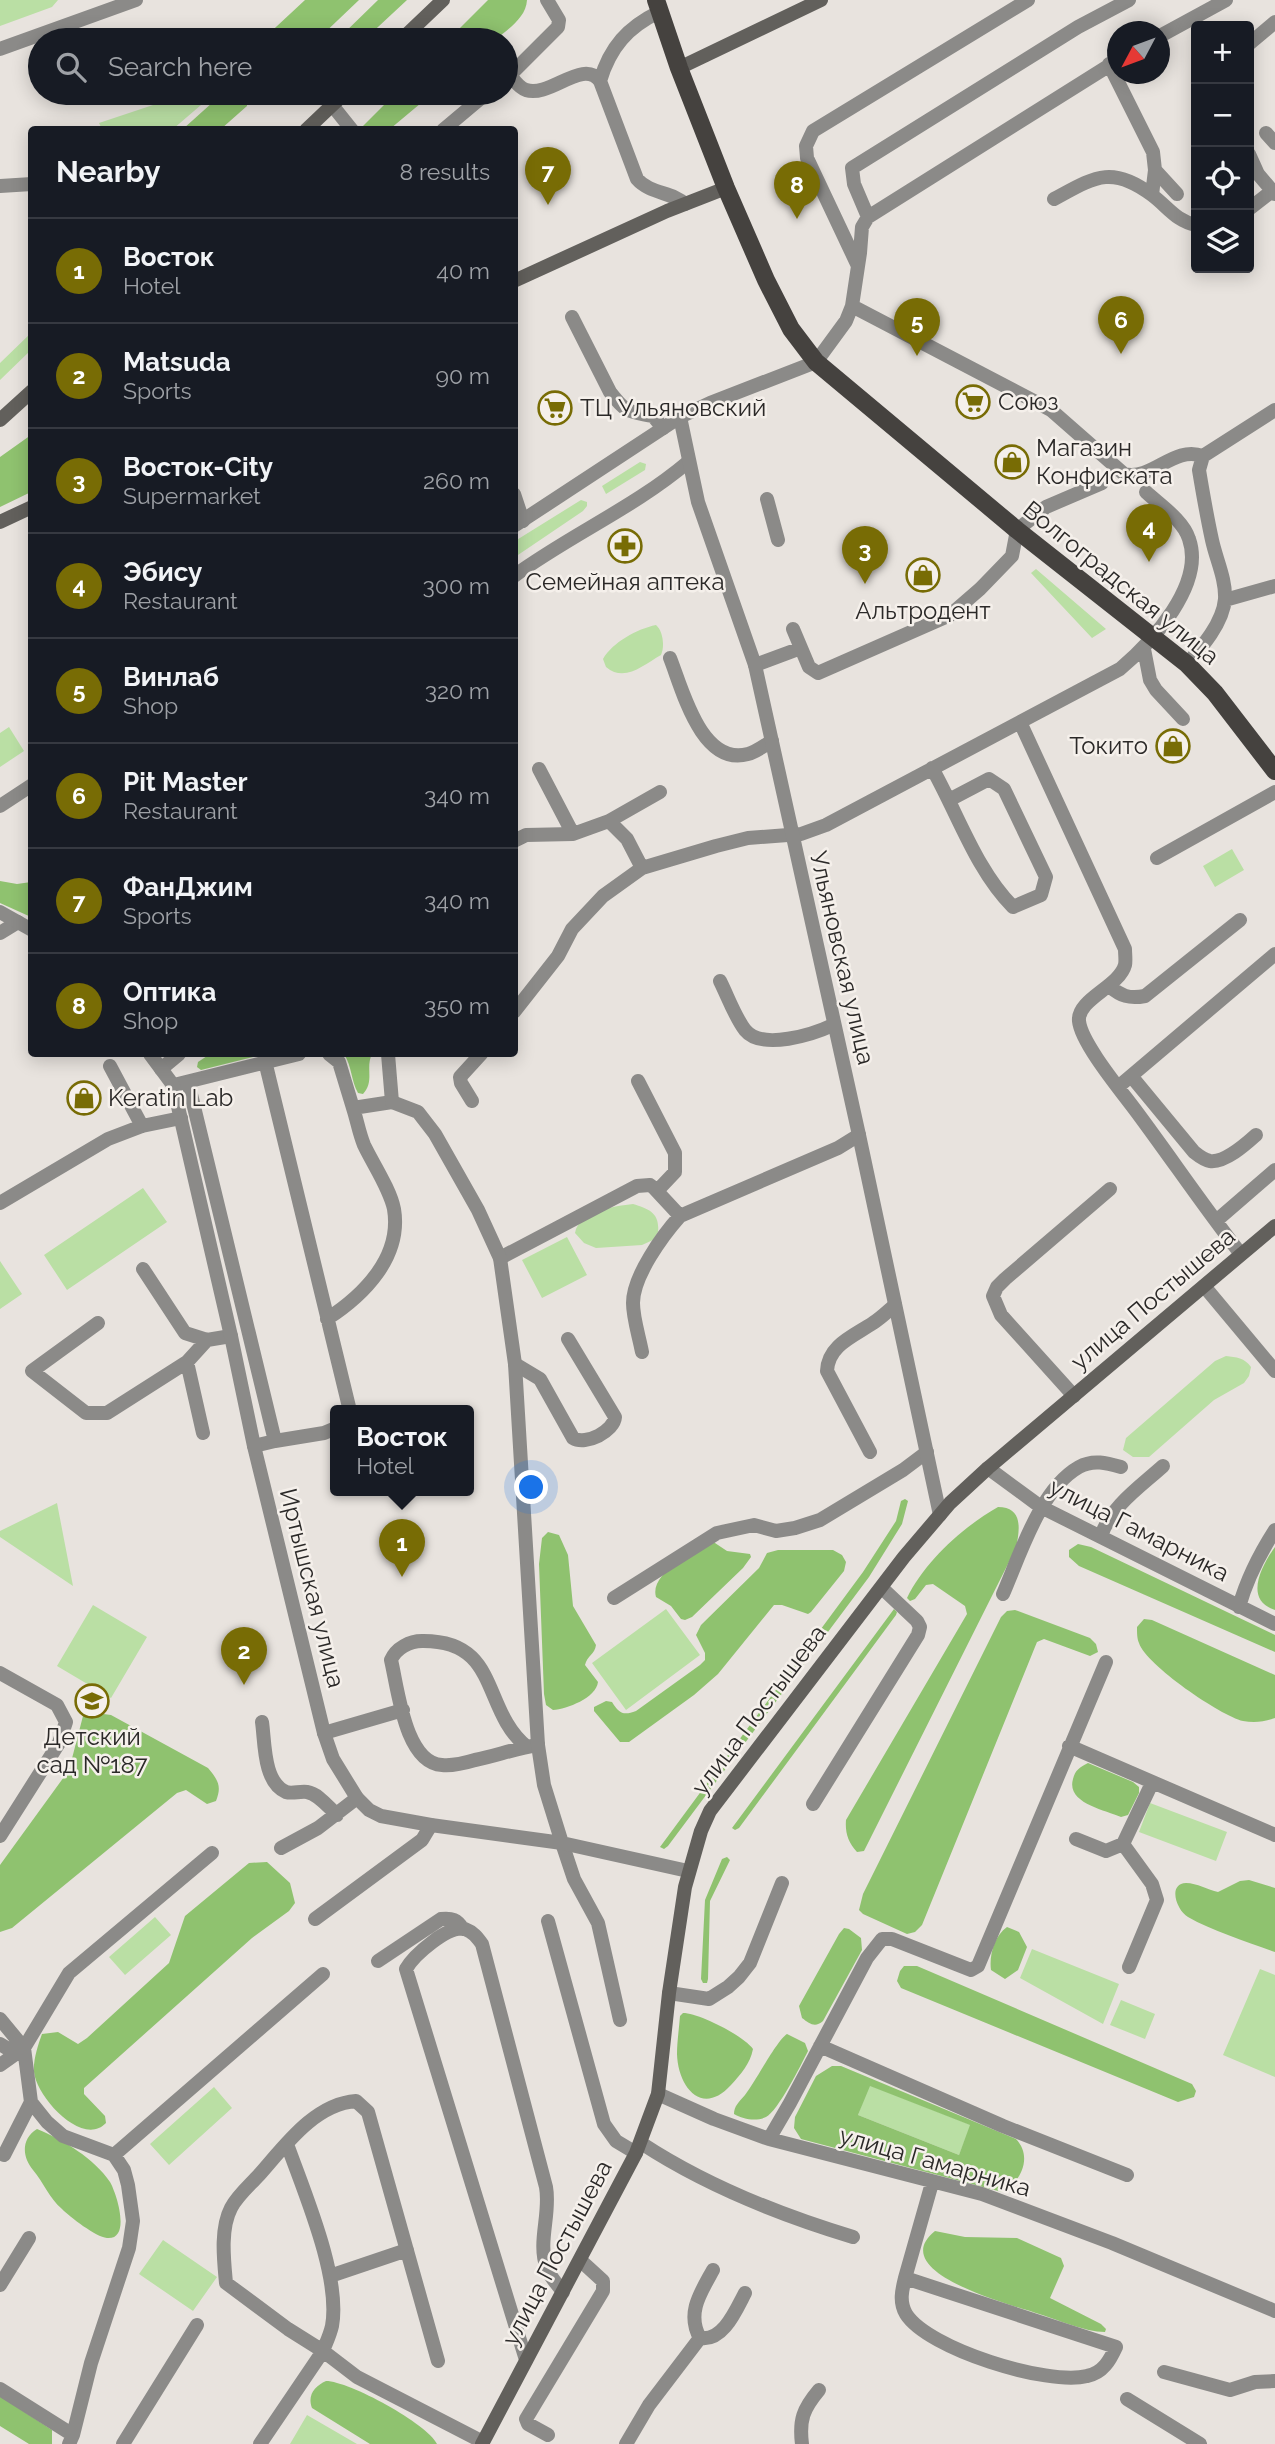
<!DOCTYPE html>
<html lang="en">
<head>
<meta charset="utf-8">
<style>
	body { margin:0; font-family:Raleway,sans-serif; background:#20242c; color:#f1f3f6 }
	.controls { position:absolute; right:21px; top:21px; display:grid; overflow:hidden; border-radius:7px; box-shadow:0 4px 18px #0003 }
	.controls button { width:63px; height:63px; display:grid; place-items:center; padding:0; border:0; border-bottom:2px solid #363941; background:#171b24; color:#f1f3f6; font:35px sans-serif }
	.compass { position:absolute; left:1107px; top:21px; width:63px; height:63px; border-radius:50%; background:#171b24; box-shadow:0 4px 18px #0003; rotate:229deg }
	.you { position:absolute; left:532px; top:1488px; width:24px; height:24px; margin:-18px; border:5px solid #fff; border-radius:50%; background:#1a73e8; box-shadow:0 0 0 10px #1a73e833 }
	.badge { display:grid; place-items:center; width:46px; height:46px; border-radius:50%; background:#786c05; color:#fff; font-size:23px; font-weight:700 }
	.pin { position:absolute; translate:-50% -58px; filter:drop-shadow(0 2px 4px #0008) }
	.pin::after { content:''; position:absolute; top:37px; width:24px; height:21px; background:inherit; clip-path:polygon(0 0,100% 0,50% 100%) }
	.popup { position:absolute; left:330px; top:1405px; width:144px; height:91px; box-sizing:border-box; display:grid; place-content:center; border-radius:7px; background:#171b24; filter:drop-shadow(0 2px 5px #0005); font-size:23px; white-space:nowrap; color:#9ea1a6 }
	.popup b { font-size:26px; color:#f1f3f6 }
	.popup::after { content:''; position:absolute; left:50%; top:100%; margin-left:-14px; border:14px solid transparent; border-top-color:#171b24 }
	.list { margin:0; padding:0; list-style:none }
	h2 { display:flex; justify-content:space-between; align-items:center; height:91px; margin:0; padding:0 28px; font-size:30px }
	h2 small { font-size:23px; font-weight:400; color:#9ea1a6 }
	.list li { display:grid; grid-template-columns:46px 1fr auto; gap:21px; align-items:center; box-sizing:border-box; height:105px; padding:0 28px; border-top:2px solid #363941 }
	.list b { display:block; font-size:26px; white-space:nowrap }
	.list p { margin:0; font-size:23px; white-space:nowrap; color:#9ea1a6 }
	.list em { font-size:23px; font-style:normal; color:#9ea1a6 }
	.icon { flex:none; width:38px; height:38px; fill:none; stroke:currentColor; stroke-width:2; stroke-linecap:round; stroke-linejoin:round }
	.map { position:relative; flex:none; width:1275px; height:2444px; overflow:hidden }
	.search { position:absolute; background:#171b24; box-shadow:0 4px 18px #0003; left:28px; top:28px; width:490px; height:77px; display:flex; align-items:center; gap:18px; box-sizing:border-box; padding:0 24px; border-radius:38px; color:#9ea1a6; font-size:26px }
	.panel { position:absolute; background:#171b24; box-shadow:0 4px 18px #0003; left:28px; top:126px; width:490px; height:931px; border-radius:7px }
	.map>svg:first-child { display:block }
	.green { fill:#badfa4 }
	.forest { fill:#8fc26f; fill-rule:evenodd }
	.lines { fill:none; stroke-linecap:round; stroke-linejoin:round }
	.lane { stroke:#8b8a88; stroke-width:14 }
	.street { stroke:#8b8a88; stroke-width:14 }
	.secondary { stroke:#62605c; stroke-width:14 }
	.primary { stroke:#45423f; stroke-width:18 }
	.labels { text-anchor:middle; stroke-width:5; stroke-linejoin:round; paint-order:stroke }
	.poi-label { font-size:24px; fill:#2b2928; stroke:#f5f0eb; text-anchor:start }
	.street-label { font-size:24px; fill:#2b2928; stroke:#f5f0eb }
</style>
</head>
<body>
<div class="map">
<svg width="1275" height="2444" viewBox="0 0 1275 2444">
	<rect width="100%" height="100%" fill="#e8e3de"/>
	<path class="green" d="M0 0H58L52 7 0 26Z
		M189 93H215L173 129H102L99 123Z
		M31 333V350L0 380V363Z
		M640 462 646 464 645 470 606 494 602 486Z
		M581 500 587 502V506L583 511 515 557V541Z
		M1036 569 1106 629 1092 638 1031 573Z
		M656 625C663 631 665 646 661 655 643 665 625 683 606 667L603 659C613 642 637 629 656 625Z
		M9 727 24 751 0 767V733Z
		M1232 849 1244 870 1215 887 1203 866Z
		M143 1188 167 1222 67 1290 44 1255Z
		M633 1204C649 1209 660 1213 658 1232L653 1240 642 1245 596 1248 584 1243 575 1233C579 1211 615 1206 633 1204Z
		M567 1237 587 1275 542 1298 522 1260Z
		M0 1261 22 1294 0 1309Z
		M1226 1356C1236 1357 1245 1358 1251 1367L1249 1376 1244 1383 1214 1400 1149 1457H1133L1123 1450 1126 1438 1215 1361Z
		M57 1503 73 1586 0 1537V1531Z
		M93 1605 147 1637 111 1698 57 1666Z
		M666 1609 700 1655 626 1710 592 1663Z
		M1150 1803 1227 1832 1216 1861 1139 1832Z
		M155 1917 171 1935 125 1975 109 1957Z
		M1032 1949 1119 1984 1103 2024 1020 1978Z
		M1260 1969 1275 1975V2077L1223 2055Z
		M1121 2000 1155 2014 1145 2039 1110 2025Z
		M869 2085 971 2125 959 2155 858 2115Z
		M214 2087 232 2108 169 2165 150 2144Z
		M163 2240 217 2277 193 2311 139 2274Z
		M307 2415 357 2444H290Z"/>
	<path class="forest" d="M305 0H359L317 40H262Z
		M378 0H407L364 40H337Z
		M488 0H527C526 18 508 29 495 40H448Z
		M223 93H238L247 102V106L221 129H183Z
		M396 93H433L390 129H362V127Z
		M31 435V492L0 507V457Z
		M0 881 17 884 31 882V917L0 903Z
		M210 1054H265L201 1070 197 1067 198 1062Z
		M344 1054H372C365 1068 375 1081 363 1094L358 1093C351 1081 352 1066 344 1054Z
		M905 1499 908 1501 902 1524 869 1577 668 1846 664 1849 660 1847 863 1572 896 1521 901 1501Z
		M998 1507C1023 1507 1020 1529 1016 1548L864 1851 857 1852C848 1842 845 1833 846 1820L967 1614 965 1606 933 1584 926 1585 915 1599 910 1601 907 1598C925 1561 963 1527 998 1507Z
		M548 1532 559 1535 568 1555 573 1606 596 1645C595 1654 587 1656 585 1665L598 1682C596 1698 567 1709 553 1710L546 1705 544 1694 539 1564 542 1538Z
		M712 1541 727 1551 750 1554 751 1557 743 1568 692 1617 685 1620 681 1619 671 1606 656 1597C649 1573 695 1552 712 1541Z
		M1078 1544 1091 1547 1275 1635V1652L1079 1566 1069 1557V1550Z
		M1275 1547V1610C1243 1600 1262 1565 1275 1547Z
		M778 1550H833L842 1555 846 1562 844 1571 811 1612 808 1614 782 1605H774L718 1674 694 1695 629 1742H620L594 1711V1707L606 1701 612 1702C619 1713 623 1716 636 1711L700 1665 705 1660V1653L696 1635 701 1625 759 1568 767 1553Z
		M894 1609 897 1612 896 1615 739 1828 735 1830 732 1828Z
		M1015 1610 1090 1638 1096 1644 1098 1652 1090 1656 1044 1639 1037 1642 922 1925 915 1932 907 1934 863 1914 859 1910 863 1894 1001 1617 1007 1611Z
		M1144 1619 1152 1620 1275 1675V1718C1264 1722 1254 1723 1243 1721 1221 1716 1146 1665 1139 1643 1137 1639 1137 1632 1137 1627Z
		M96 1713 111 1715 208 1768C218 1780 222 1786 216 1801L207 1804 186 1790 177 1793 12 1928 0 1932V1865L69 1770 83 1716Z
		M1088 1763 1133 1782 1139 1787V1793L1128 1815 1121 1817C1104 1810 1066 1803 1073 1779 1075 1770 1080 1767 1088 1763Z
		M727 1857 730 1860 710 1901 708 1979 707 1983H703L701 1979 705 1900 722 1859Z
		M267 1862 290 1883 295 1903 289 1911 252 1938 84 2088V2094L105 2116 106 2123C82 2148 36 2096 34 2072 33 2060 38 2045 42 2034L58 2032 78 2044 87 2038 169 1963 185 1916 249 1863Z
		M1249 1880 1275 1888V1952C1248 1942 1212 1931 1188 1917 1177 1911 1167 1884 1186 1883 1197 1883 1208 1890 1218 1892L1240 1881Z
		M1007 1927 1019 1932 1027 1947 1018 1970 1005 1979 991 1970C989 1956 994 1936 1007 1927Z
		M844 1928 849 1929 861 1938 862 1950 823 2021C815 2028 810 2024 802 2018L799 2006 839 1934Z
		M904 1966H917L1192 2084 1196 2091 1194 2097 1178 2102 901 1988 897 1981 900 1971Z
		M683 2013C699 2013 744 2036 753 2049 750 2064 741 2074 731 2085 702 2117 678 2087 677 2054 677 2042 679 2029 680 2016Z
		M787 2034 805 2043 808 2051C801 2065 778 2111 766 2117 756 2122 743 2119 734 2114 734 2106 739 2102 745 2095 756 2081 777 2040 787 2034Z
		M832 2066H841L1016 2139C1033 2157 1021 2182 1002 2192L801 2139 794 2128 795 2117 816 2076ZM870 2086 970 2125 959 2155 858 2115Z
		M37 2129C62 2139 95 2159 110 2182 116 2192 132 2240 107 2238 96 2237 70 2217 62 2209 49 2198 44 2183 33 2170 22 2157 21 2139 37 2129Z
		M935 2231 965 2237 1017 2238 1061 2258 1064 2266 1050 2298 1101 2324 1106 2329 1105 2332C1085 2332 1056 2319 1036 2313 1012 2305 884 2272 935 2231Z
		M326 2381C349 2381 428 2424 437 2444H370L312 2408C307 2395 315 2386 326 2381Z
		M0 2396 52 2430V2444H29L0 2426Z"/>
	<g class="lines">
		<path class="lane" d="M1160 36 1226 0
			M1249 44 1275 22
			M0 49 136 0
			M1109 64 1153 152 1155 170 1152 195
			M510 75 558 27 559 20 547 0
			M506 78 510 75C514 80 519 88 526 90 550 98 583 58 600 81L637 179C650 194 673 192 685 204
			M600 81C610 47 628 27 659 12
			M332 105 352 130
			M443 130 487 93
			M1266 133 1275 143
			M1249 154 1258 174 1275 194
			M1155 170 1177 194
			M0 186 32 184
			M1054 199C1093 178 1111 164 1152 195 1168 207 1176 221 1196 225
			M1249 209 1272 191
			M868 217 854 184 852 168 1078 27 1129 0
			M858 266 807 158 806 146 813 131 1028 0
			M852 306 1051 410 1124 474C1153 481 1173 445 1203 456
			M572 317 610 392C627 414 628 411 653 416L663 428
			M816 362 846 321 852 306 860 253 862 227 868 217 1118 60
			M514 494 523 521
			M767 499 778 540
			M514 576C570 535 635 507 688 462
			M1225 600 1275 586
			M801 648 809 667 818 673 950 615 980 589 1012 556 1017 530 1046 507 1102 483
			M1144 649 1150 680 1156 690 1183 719
			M670 658C682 688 701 767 748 754 756 752 765 745 772 741
			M1187 664C1202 647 1223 623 1225 599 1226 579 1216 559 1212 540 1207 517 1203 494 1199 470L1203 456 1275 410
			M755 665 801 648 793 629
			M1020 722 1125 949C1125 954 1126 961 1125 965 1119 987 1077 999 1079 1021 1081 1043 1122 1092 1136 1111 1171 1158 1204 1207 1240 1253
			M932 768C958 814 976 870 1013 907L1041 895 1046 877 1004 789 989 779 949 800
			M539 769 573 834
			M0 806 32 785
			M609 821 660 792
			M514 841 526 835 573 834 609 821 627 839 642 868
			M1157 858 1275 792
			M0 933 18 922
			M720 981C728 997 735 1017 745 1030 762 1051 814 1034 833 1025
			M1109 986C1121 996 1129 999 1145 996L1240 920
			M514 1012 558 956 572 929 603 896 642 868 716 846 748 838 801 834 826 825 1120 669C1152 642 1205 585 1189 539 1183 520 1160 505 1146 492
			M329 1054 339 1062 353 1108 392 1102 388 1054
			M265 1061 350 1411
			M110 1066 142 1126
			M161 1069 179 1054
			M1132 1077 1194 1152C1199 1156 1204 1160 1210 1161 1225 1163 1246 1144 1256 1135
			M638 1081 675 1153V1172L657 1191
			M188 1082 275 1441 254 1446
			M178 1084 299 1054
			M1118 1087 1275 954
			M472 1101 461 1083 460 1077 481 1054
			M0 1203 108 1139 142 1126 181 1118
			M1216 1221 1275 1170
			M500 1258 637 1186 650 1185 654 1188 680 1216 838 1148 859 1135
			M143 1269 185 1333 207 1340 231 1336
			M1204 1286 1275 1371
			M327 1319C364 1295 402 1257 394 1209 390 1189 373 1164 364 1145 359 1133 357 1120 353 1108
			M98 1323 32 1371 86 1413H107L187 1362 207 1340
			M642 1352C639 1336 633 1318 633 1303 633 1276 663 1235 680 1216
			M187 1362 203 1433
			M515 1364 540 1379 573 1438C586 1446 614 1431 615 1417L568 1339
			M1074 1396 1001 1315 993 1296 997 1287 1005 1279 1110 1189
			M275 1441 324 1433 336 1428
			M870 1452 827 1371C828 1345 854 1336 873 1323 881 1318 888 1311 895 1305
			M988 1468 1041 1507 1275 1624
			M1101 1536C1111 1506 1141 1486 1163 1466
			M1003 1594C1020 1555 1040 1489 1079 1467 1093 1459 1107 1463 1121 1467
			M614 1598 717 1533 754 1525 776 1531 795 1528 820 1520 903 1470 927 1452
			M1239 1607C1247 1578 1259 1555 1275 1530
			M0 1673 57 1705 66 1722 59 1743 0 1836
			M262 1722C265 1742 263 1782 286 1792 292 1794 300 1791 307 1792 319 1794 328 1807 337 1815
			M324 1733 403 1710
			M1069 1746 1275 1835
			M527 1747C481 1710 501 1640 422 1641 410 1641 396 1648 391 1660 398 1689 405 1763 442 1765 452 1766 465 1763 475 1760 496 1756 516 1748 538 1745
			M813 1804 918 1635 920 1627 917 1621 882 1588
			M1076 1839 1106 1851 1123 1844 1152 1783
			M562 1843 574 1879 598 1923 620 2020
			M1123 1844 1152 1884 1157 1900 1129 1967
			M281 1848 318 1828 357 1798
			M315 1919 422 1840 431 1825
			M548 1921 604 2124 616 2141 636 2153
			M378 1961 441 1919C452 1918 457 1919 463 1929
			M669 1993 709 1999 728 1987 739 1977 750 1963 782 1883
			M0 2019 24 2048 31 2102 47 2122 63 2136 114 2155 124 2170 128 2185 133 2221 129 2248 91 2363 73 2435 69 2444
			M0 2044 15 2053
			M820 2046 1003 2126 1127 2175
			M0 2065 24 2048 69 1973 212 1853
			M658 2094 714 2119 769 2139 982 2194 1112 2243 1275 2311
			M769 2139 790 2103 867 1958 882 1939H892L971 1970 978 1966 1106 1662
			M641 2143C705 2185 780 2215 853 2237
			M287 2144C304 2192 341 2277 332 2326 330 2335 326 2343 323 2351L288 2329 226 2283C224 2261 220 2229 231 2208 237 2196 250 2185 259 2175 284 2147 314 2104 356 2101L368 2112 438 2361
			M4 2155 31 2102
			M114 2155 323 1974
			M713 2270C701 2292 686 2313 700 2338 723 2342 736 2310 745 2293
			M330 2276 407 2250
			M905 2278 1116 2347C1110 2360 1103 2373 1087 2376 1048 2386 928 2349 906 2314 899 2302 902 2290 905 2278L932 2183
			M0 2285 29 2238
			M526 2360 406 1969C414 1955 448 1925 465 1929 473 1932 477 1937 482 1944L546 2187C551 2214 537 2242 547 2269 550 2277 558 2285 563 2292
			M1164 2372 1230 2390 1255 2382 1275 2381
			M0 2389 73 2435
			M1127 2399 1200 2444
			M548 2435 528 2424 526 2419 603 2291V2281L580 2260
			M123 2444 197 2325
			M260 2444 323 2351 357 2377 483 2442
			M626 2444 649 2405 700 2338
			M802 2444C799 2420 803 2409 819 2390"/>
		<path class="street" d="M680 417 698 502 755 665 859 1135 940 1515
			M514 526 680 417 710 403 816 362
			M0 912 32 930
			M150 1054 173 1085 231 1336 254 1446 324 1733 333 1759 357 1798 369 1810 381 1816 431 1825 562 1843 688 1871
			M392 1102 418 1112 435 1134 478 1210 500 1258 515 1364 538 1745 544 1785 562 1843"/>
		<path class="secondary" d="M401 40 443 0
			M679 68 821 0
			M306 130 345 93
			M514 281 667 211 726 188
			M0 420 32 391
			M0 522 32 507
			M482 2444 636 2153 658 2094 669 1993 685 1887 701 1831 710 1811 904 1557 950 1503 988 1468 1275 1226"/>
		<path class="primary" d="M656 0 679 68 726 188 766 280 791 329 816 362 1017 530 1187 664 1215 693 1275 771"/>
	</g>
	<defs>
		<symbol id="supermarket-ring" viewBox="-11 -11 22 22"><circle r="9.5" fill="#f5f0eb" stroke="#786c05" stroke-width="1.5"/><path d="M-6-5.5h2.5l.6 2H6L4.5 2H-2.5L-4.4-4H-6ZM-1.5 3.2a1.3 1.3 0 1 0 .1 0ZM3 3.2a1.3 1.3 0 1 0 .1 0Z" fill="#786c05"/></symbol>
		<symbol id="shop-ring" viewBox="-11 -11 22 22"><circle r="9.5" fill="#f5f0eb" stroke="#786c05" stroke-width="1.5"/><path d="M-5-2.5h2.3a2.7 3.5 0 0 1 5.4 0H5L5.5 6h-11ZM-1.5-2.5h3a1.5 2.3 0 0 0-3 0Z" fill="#786c05"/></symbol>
		<symbol id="pharmacy-ring" viewBox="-11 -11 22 22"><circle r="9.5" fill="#f5f0eb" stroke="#786c05" stroke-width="1.5"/><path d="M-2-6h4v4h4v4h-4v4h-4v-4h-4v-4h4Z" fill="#786c05"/></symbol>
		<symbol id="school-ring" viewBox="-11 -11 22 22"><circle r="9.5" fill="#f5f0eb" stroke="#786c05" stroke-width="1.5"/><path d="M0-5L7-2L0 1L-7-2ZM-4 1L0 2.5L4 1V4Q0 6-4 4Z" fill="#786c05"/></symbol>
	</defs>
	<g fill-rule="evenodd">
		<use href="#supermarket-ring" x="954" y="383" width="38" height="38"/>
		<use href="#supermarket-ring" x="536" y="389" width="38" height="38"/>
		<use href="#shop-ring" x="993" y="443" width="38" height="38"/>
		<use href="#pharmacy-ring" x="606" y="527" width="38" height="38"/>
		<use href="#shop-ring" x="904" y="556" width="38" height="38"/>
		<use href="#shop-ring" x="1154" y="727" width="38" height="38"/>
		<use href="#shop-ring" x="65" y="1079" width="38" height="38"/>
		<use href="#school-ring" x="73" y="1682" width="38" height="38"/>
	</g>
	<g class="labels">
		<g class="poi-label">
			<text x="998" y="410">Союз</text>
			<text x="580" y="416">ТЦ Ульяновский</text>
			<text x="1036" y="456">Магазин<tspan x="1036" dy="28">Конфиската</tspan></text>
			<text x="625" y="590" text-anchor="middle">Семейная аптека</text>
			<text x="923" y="619" text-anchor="middle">Альтродент</text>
			<text x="1148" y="754" text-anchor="end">Токито</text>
			<text x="108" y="1106">Keratin Lab</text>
			<text x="92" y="1745" text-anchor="middle">Детский<tspan x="92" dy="28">сад №187</tspan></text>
		</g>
		<g class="street-label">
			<text transform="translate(1121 583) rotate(39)" y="8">Волгоградская улица</text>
			<text transform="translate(842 958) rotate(77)" y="8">Ульяновская улица</text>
			<text transform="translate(1153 1299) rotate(-40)" y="8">улица Постышева</text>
			<text transform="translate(1139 1530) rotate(27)" y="8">улица Гамарника</text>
			<text transform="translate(312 1588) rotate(76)" y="8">Иртышская улица</text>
			<text transform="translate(759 1710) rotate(-53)" y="8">улица Постышева</text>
			<text transform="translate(935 2162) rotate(16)" y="8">улица Гамарника</text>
			<text transform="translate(557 2253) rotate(-62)" y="8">улица Постышева</text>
		</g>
	</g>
</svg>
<div class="controls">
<button>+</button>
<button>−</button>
<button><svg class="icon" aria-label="locate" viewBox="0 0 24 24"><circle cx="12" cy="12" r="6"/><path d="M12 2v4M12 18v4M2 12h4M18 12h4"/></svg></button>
<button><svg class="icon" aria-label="layers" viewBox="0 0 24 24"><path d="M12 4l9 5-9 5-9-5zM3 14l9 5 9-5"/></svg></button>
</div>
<svg class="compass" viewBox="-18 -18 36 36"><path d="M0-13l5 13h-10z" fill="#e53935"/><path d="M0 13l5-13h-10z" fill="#9ea1a6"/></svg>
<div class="you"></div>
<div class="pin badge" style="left:402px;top:1577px">1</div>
<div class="popup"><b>Восток</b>Hotel</div>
<div class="pin badge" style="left:244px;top:1685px">2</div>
<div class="pin badge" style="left:865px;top:584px">3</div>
<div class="pin badge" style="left:1149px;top:562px">4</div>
<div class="pin badge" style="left:917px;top:356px">5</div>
<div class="pin badge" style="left:1121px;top:354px">6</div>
<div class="pin badge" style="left:548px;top:205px">7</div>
<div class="pin badge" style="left:797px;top:219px">8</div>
<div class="search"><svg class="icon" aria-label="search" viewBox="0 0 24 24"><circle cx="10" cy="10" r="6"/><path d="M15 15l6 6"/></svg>Search here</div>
<section class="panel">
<h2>Nearby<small>8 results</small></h2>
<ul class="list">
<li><span class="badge">1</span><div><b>Восток</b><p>Hotel</p></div><em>40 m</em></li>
<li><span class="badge">2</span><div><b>Matsuda</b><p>Sports</p></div><em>90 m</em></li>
<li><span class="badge">3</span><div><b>Восток-City</b><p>Supermarket</p></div><em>260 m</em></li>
<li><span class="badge">4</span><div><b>Эбису</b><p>Restaurant</p></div><em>300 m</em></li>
<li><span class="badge">5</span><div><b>Винлаб</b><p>Shop</p></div><em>320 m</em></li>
<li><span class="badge">6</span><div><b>Pit Master</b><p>Restaurant</p></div><em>340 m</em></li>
<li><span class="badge">7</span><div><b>ФанДжим</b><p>Sports</p></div><em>340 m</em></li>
<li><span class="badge">8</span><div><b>Оптика</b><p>Shop</p></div><em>350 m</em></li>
</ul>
</section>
</div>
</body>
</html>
